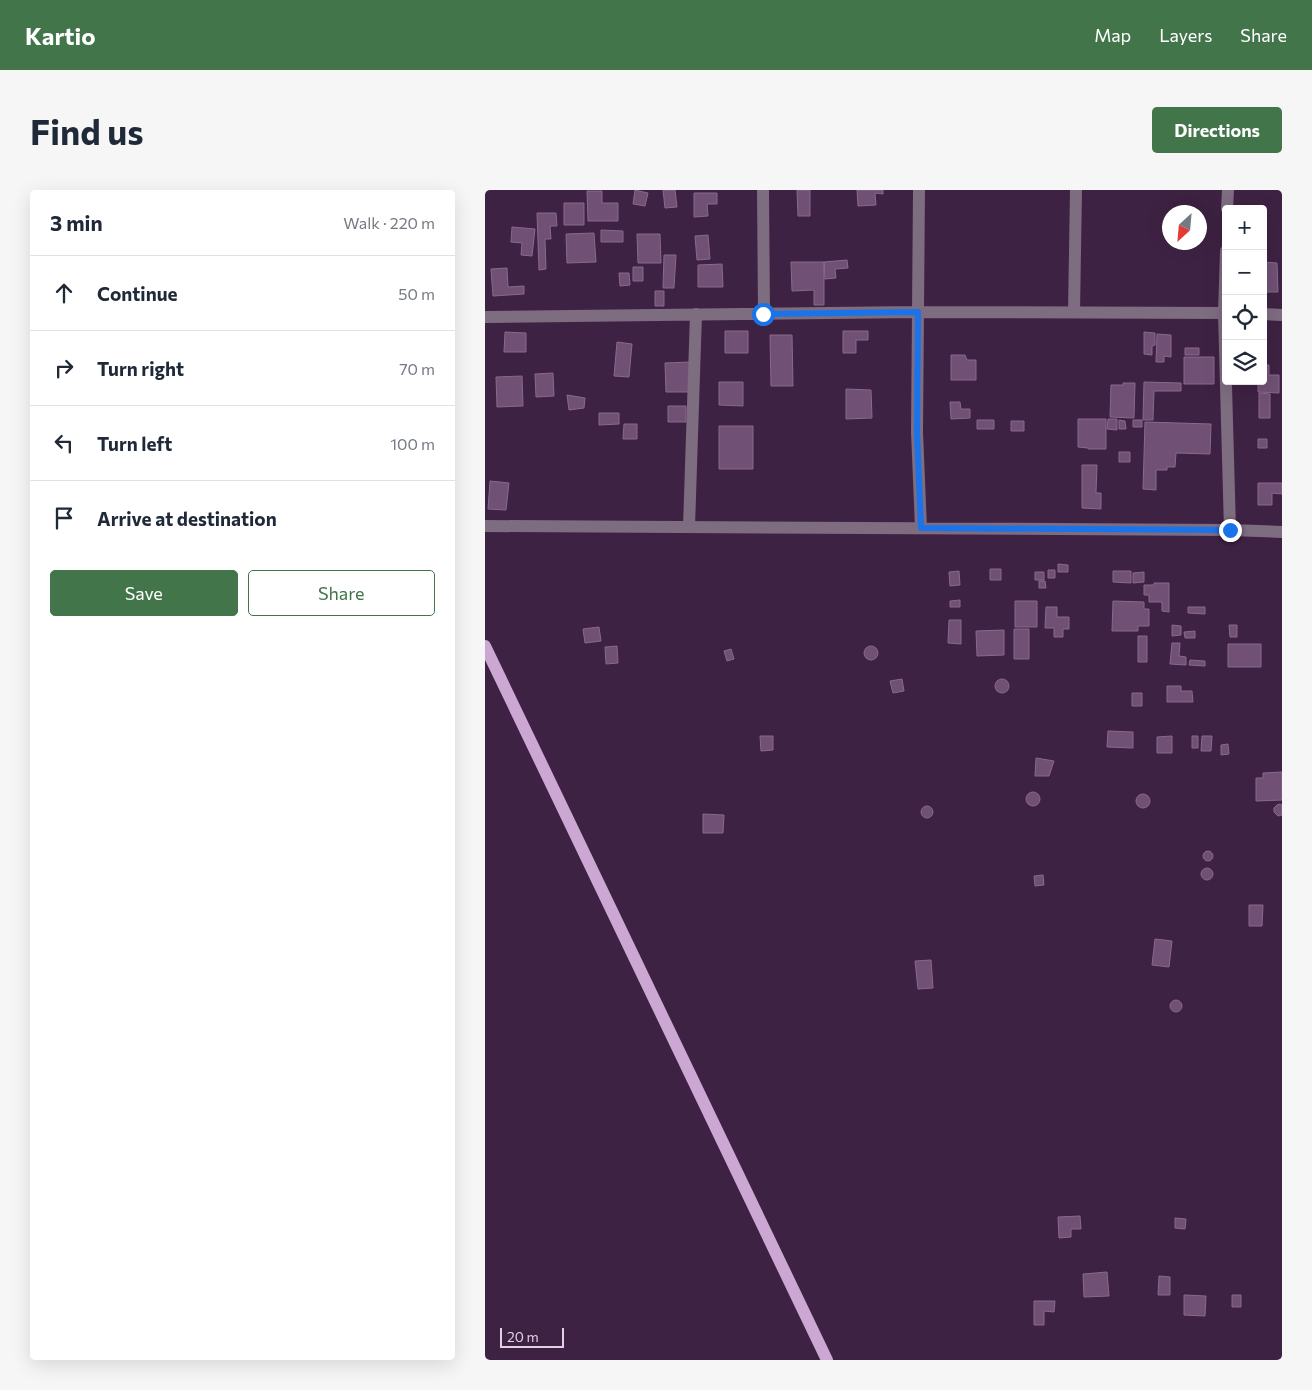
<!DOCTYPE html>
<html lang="en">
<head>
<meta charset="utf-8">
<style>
	body { margin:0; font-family:Commissioner,sans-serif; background:#f6f6f7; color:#1f2937 }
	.controls { position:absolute; right:15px; top:15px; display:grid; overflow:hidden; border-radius:5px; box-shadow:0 5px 20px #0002 }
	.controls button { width:45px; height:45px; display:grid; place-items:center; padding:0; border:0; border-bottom:1px solid #e0e1e3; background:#fff; color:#1f2937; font:25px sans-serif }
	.compass { position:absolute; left:677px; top:15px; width:45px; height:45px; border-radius:50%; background:#fff; box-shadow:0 5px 20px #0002; rotate:206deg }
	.scale { position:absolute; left:15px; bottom:12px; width:64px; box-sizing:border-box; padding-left:5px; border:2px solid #e2d0e4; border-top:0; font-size:14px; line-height:18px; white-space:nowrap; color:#e2d0e4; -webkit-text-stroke:4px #3e2243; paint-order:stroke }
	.stop { position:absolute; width:15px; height:15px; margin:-11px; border:4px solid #1a73e8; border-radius:50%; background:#fff }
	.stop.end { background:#1a73e8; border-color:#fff; box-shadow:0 1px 5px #0008 }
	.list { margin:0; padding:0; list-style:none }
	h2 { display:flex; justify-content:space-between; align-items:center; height:65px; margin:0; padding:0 20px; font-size:21px }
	h2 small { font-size:16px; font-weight:400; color:#747a83 }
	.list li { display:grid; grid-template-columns:32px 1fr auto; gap:15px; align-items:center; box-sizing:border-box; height:75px; padding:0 20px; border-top:1px solid #e0e1e3 }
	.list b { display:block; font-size:19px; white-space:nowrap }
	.list em { font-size:16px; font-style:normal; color:#747a83 }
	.actions { display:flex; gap:10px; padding:15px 20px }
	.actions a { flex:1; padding:11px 0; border:1px solid #42754a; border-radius:5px; text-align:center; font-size:18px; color:#42754a }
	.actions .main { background:#42754a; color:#fff }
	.icon { flex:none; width:28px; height:28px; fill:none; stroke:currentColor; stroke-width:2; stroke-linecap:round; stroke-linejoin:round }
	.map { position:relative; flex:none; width:797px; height:1170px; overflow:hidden; border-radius:5px }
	header { display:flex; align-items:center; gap:30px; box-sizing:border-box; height:70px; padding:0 25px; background:#42754a; color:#fff }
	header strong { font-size:24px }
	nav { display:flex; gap:28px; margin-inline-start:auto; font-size:18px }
	.intro { display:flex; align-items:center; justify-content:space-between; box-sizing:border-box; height:120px; padding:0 30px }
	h1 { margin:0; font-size:35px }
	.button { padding:12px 22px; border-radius:5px; background:#42754a; color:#fff; font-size:18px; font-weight:700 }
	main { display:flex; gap:30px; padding:0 30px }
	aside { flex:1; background:#fff; border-radius:5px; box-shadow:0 5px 20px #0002 }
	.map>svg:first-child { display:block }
	.building { fill:#705175; stroke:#89698e }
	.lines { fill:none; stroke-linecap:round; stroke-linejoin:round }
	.minor { stroke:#7e6c81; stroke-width:12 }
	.major { stroke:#cda7d4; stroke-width:12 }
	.route { stroke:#1a73e8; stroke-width:6 }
</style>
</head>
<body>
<header>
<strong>Kartio</strong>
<nav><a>Map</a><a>Layers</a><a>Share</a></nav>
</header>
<div class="intro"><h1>Find us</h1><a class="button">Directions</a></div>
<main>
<aside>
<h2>3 min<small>Walk · 220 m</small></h2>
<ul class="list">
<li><svg class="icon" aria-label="ahead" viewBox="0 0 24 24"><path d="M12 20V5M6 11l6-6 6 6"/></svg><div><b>Continue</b></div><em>50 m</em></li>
<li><svg class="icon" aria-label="right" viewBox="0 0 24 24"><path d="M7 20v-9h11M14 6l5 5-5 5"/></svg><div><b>Turn right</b></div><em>70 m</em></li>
<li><svg class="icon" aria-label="left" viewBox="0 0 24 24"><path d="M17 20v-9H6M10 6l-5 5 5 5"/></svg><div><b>Turn left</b></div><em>100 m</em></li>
<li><svg class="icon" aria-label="arrive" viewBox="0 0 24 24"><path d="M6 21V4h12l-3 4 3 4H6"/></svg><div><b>Arrive at destination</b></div></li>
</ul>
<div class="actions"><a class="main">Save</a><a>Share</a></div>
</aside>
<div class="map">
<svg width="797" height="1170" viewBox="0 0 797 1170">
	<rect width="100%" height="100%" fill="#3e2243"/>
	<path class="building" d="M150 0 163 3 160 16 148 14Z
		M178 0H190L192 17 180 18Z
		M312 0H325V26H313Z
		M372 0H398V4L390 3 391 15 373 16Z
		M102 1H117V13H133V31H103Z
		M209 3H232V14H222L223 26 209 27Z
		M79 13H99V35H79Z
		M52 23H71L72 36H65L66 49H60L61 79 54 80Z
		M27 37 50 39 47 66 36 65 37 53 26 52Z
		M116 40 138 41V52H116Z
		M109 43 111 72 82 73 81 44Z
		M152 44H175L176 73H153Z
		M223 45 225 69 212 70 210 46Z
		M179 65H191L189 98H178Z
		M362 70 363 78 350 79 351 88 340 89 339 72Z
		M306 72H339V115H329V100L307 101Z
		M778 72 792 73 793 102H778Z
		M237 74 238 97H213V75Z
		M148 77H158V91H148Z
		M22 78 23 97 39 96V104L8 106 6 79Z
		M134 83H144L145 95 135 96Z
		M170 101H179V116H170Z
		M240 141H263V163H240Z
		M358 141H383V150H371V163H358Z
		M20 142 41 143V162H19Z
		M659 142 670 143V155L667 156V165L659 164Z
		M672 144 686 145V167L679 166V172H671Z
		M285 145H307L308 196H286Z
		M132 152 147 154 144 187 129 186Z
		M700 158H714V165H700Z
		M466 165H480L482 170H491V190H466Z
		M699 167H729V194H699Z
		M205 172 206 202H181L180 173Z
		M778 175H784V185H794V203L773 202V191H778Z
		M68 183 69 206 51 207 50 184Z
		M37 186 38 216 12 217 11 187Z
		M234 192H258V216L234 215Z
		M659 192 696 193V201H669L668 230H658Z
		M638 193H650L649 228 625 227 626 195H638Z
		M361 199 386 200 387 228 361 229Z
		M774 203 785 204V228H774Z
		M82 205 100 208 99 218 84 220Z
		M465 212H475L476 219H485V228L466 229Z
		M183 216H201V232H183Z
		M114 223H134V234L114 235Z
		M593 229H621V259H603V258L593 257Z
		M623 229H632V240L622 239Z
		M492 230H509V239H492Z
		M634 230 640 231 641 239H634Z
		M648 230H657V237H648Z
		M526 231H539V241H526Z
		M660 232 726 234 725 264 691 263 690 277H682V280H671V300L658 299Z
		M139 234H152V249H138Z
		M234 236H268V279H234Z
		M773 249H782V258H773Z
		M634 262H645V272H634Z
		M597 275H612L611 303H616V319L597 318Z
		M5 291 24 293 21 320 3 319Z
		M773 293H797V304L787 303V315H773Z
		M573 374 583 375V382H573Z
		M505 379H516V390H505Z
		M563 380H570V388H563Z
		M474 381 475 395 465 396 464 382Z
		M628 381H646V393L628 392Z
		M550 382H559V390H550Z
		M659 382V392L648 393V383Z
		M554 391H560L561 398H554Z
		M669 393H684V422L677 421V412H664V405H659V395H669Z
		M475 410V417H465V411Z
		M530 411H552V437H530Z
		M628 411 659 412V419H664V436H653V441H627Z
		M561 417H572V427H584V439H578V447H569V438H560Z
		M703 417H720V424L703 423Z
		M464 430H476V454L463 453Z
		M687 435 696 436V445L687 446Z
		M744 435H752V447H745Z
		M114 437 116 451 100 453 98 439Z
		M529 439H544V469H529Z
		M519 440V465L492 466 491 441Z
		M710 441V448H700L699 442Z
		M653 446H662V472H653Z
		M687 453H695L694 466 701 467V475L685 474Z
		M743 454H776V477H743Z
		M132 456 133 473 121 474 120 457Z
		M379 463a7 7 0 1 1 14 0a7 7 0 1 1-14 0Z
		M246 459 249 469 242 471 239 461Z
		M705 470 720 471V476L704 475Z
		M510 496a7 7 0 1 1 14 0a7 7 0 1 1-14 0Z
		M417 489 419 501 408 503 405 491Z
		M682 496H696V501H707L708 512H682Z
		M647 503H657V516H647Z
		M623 541 648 542V558L622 557Z
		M275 546H288V560L276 561Z
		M687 546V563H672V547Z
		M707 546H713V558H707Z
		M717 546H727L726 561H716Z
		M743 554 744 564 736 565V555Z
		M551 568 569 571 564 586H550Z
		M797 582V610L771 611V588H778V583Z
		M541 609a7 7 0 1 1 14 0a7 7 0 1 1-14 0Z
		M651 611a7 7 0 1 1 14 0a7 7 0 1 1-14 0Z
		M795 614 797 615V625L793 626 789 622V618L792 615Z
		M436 622a6 6 0 1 1 12 0a6 6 0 1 1-12 0Z
		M218 624 239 625 238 643H218Z
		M718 666a5 5 0 1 1 10 0a5 5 0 1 1-10 0Z
		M716 684a6 6 0 1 1 12 0a6 6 0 1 1-12 0Z
		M558 685 559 695 550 696 549 686Z
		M764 715H778L777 736H764Z
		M670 749 687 751 684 777 667 775Z
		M446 770 448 798 433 799 430 771Z
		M685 816a6 6 0 1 1 12 0a6 6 0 1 1-12 0Z
		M595 1026 596 1039H586V1047L574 1048 573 1027Z
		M690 1028 701 1029 700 1039 690 1038Z
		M622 1082 624 1106 599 1107 598 1084Z
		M674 1086 685 1087V1105H673Z
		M699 1105 721 1106 720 1126 699 1125Z
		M747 1105H756V1117H747Z
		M549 1111H570L569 1122 559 1121V1135H549Z"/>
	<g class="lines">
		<path class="minor" d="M278 0 279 124
			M434 0 432 242 436 338
			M742 19 743 0
			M741 61 739 123 745 340
			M589 122 591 0
			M778 124 797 125
			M0 127 433 122 741 123
			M0 336 745 340 797 342
			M204 337 211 124"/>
		<path class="major" d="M0 456 342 1170"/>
	</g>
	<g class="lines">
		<path class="route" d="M278 124 433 122 432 242 436 338 745 340"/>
	</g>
</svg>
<div class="controls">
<button>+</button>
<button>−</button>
<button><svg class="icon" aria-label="locate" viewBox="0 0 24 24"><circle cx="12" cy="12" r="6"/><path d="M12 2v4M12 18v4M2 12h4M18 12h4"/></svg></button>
<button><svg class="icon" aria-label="layers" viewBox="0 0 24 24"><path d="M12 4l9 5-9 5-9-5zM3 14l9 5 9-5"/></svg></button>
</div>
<svg class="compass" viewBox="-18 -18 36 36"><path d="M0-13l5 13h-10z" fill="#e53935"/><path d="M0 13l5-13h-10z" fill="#747a83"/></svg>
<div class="scale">20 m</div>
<div class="stop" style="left:278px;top:124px"></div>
<div class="stop end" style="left:745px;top:340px"></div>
</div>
</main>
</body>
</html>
